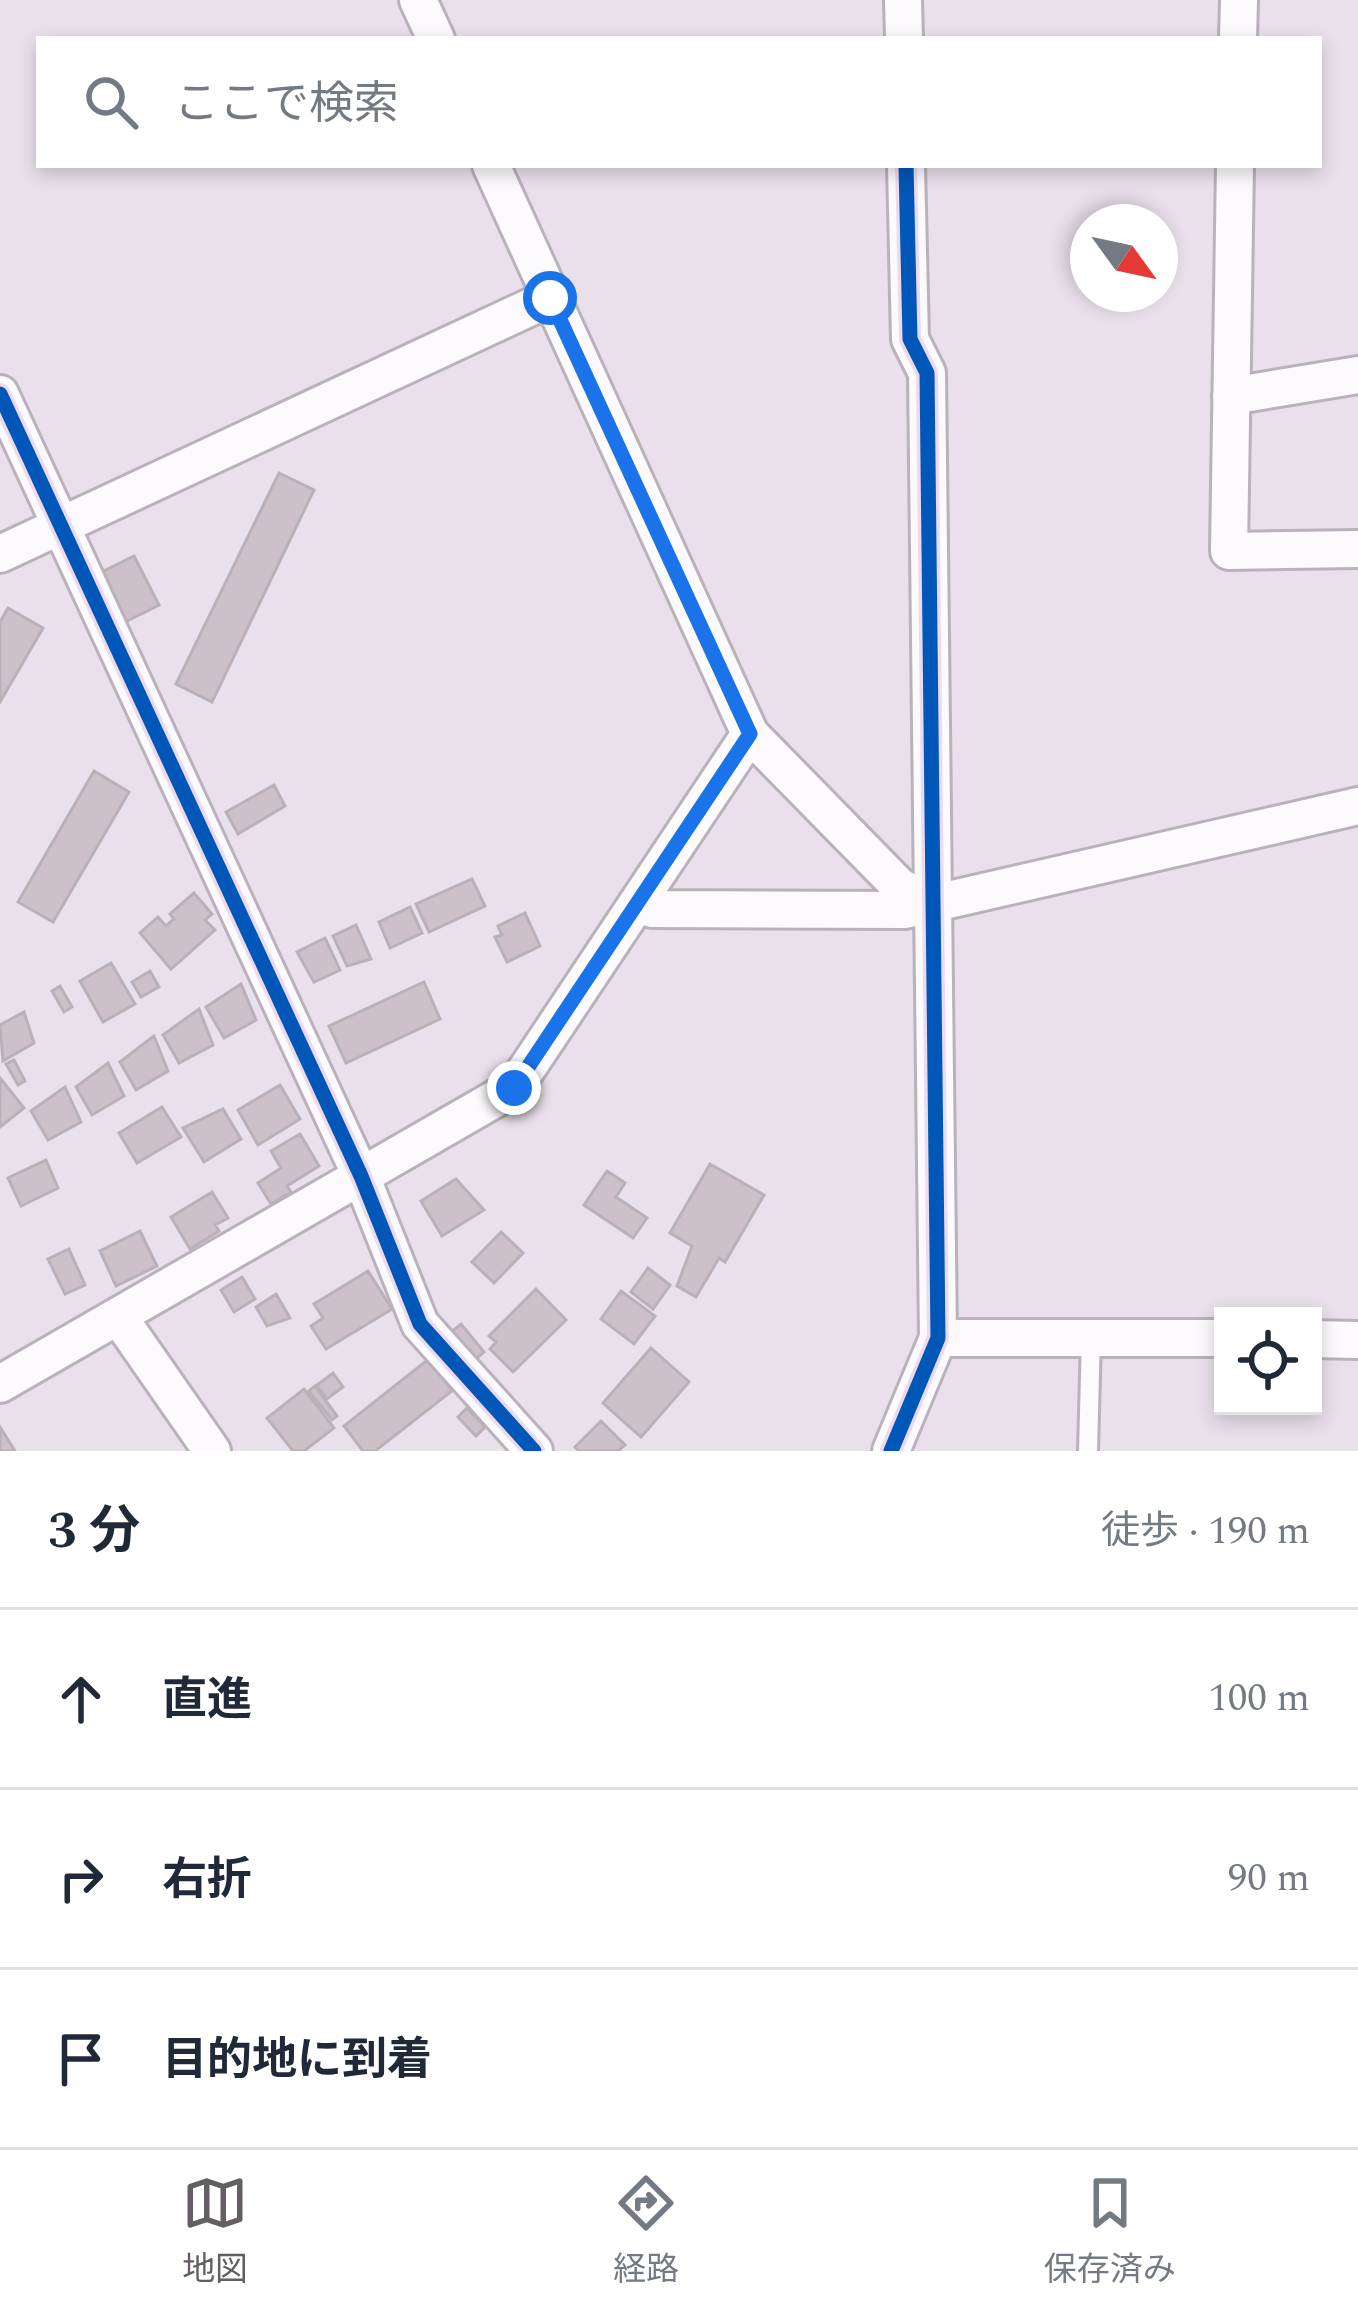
<!DOCTYPE html>
<html lang="ja">
<head>
<meta charset="utf-8">
<style>
	body { margin:0; font-family:Spectral,"Noto Sans JP",serif; background:#f2f2f3; color:#1f2937 }
	.controls { position:absolute; right:36px; bottom:36px; display:grid; overflow:hidden; border-radius:0px; box-shadow:0 6px 18px #0003 }
	.controls button { width:108px; height:108px; display:grid; place-items:center; padding:0; border:0; border-bottom:3px solid #e0e1e3; background:#fff; color:#1f2937; font:60px sans-serif }
	.compass { position:absolute; left:1070px; top:204px; width:108px; height:108px; border-radius:50%; background:#fff; box-shadow:0 6px 18px #0003; rotate:123deg }
	.stop { position:absolute; width:36px; height:36px; margin:-27px; border:9px solid #1a73e8; border-radius:50%; background:#fff }
	.stop.end { background:#1a73e8; border-color:#fff; box-shadow:0 3px 12px #0008 }
	.list { margin:0; padding:0; list-style:none }
	h2 { display:flex; justify-content:space-between; align-items:center; height:156px; margin:0; padding:0 48px; font-size:51px }
	h2 small { font-size:39px; font-weight:400; color:#747a83 }
	.list li { display:grid; grid-template-columns:78px 1fr auto; gap:36px; align-items:center; box-sizing:border-box; height:180px; padding:0 48px; border-top:3px solid #e0e1e3 }
	.list b { display:block; font-size:45px; white-space:nowrap }
	.list em { font-size:39px; font-style:normal; color:#747a83 }
	.icon { flex:none; width:66px; height:66px; fill:none; stroke:currentColor; stroke-width:2; stroke-linecap:round; stroke-linejoin:round }
	.map { position:relative; flex:none; width:1358px; height:1451px; overflow:hidden }
	.search { position:absolute; background:#fff; box-shadow:0 6px 18px #0003; left:36px; right:36px; top:36px; height:132px; display:flex; align-items:center; gap:30px; box-sizing:border-box; padding:0 42px; border-radius:0px; color:#747a83; font-size:45px }
	.sheet { height:696px; background:#fff }
	nav { display:flex; justify-content:space-around; align-items:center; box-sizing:border-box; height:168px; border-top:3px solid #e0e1e3; background:#fff; font-size:33px; color:#747a83 }
	nav a { display:grid; justify-items:center; gap:6px }
	nav .on { color:#645d65 }
	.map>svg:first-child { display:block }
	.building { fill:#cec0c9; stroke:#bab1b8; stroke-width:3 }
	.lines { fill:none; stroke-linecap:round; stroke-linejoin:round }
	.lane-casing { stroke:#b9b2bb; stroke-width:24 }
	.street-casing { stroke:#b9b2bb; stroke-width:42 }
	.lane { stroke:#fcfafc; stroke-width:18 }
	.street { stroke:#fcfafc; stroke-width:36 }
	.cycleway-casing { stroke:#ecdbf0; stroke-width:22 }
	.cycleway { stroke:#0057b8; stroke-width:15 }
	.route { stroke:#1a73e8; stroke-width:15 }
</style>
</head>
<body>
<div class="map">
<svg width="1358" height="1451" viewBox="0 0 1358 1451">
	<rect width="100%" height="100%" fill="#e9e0eb"/>
	<path class="building" d="M279 473 314 490 212 702 176 684Z
		M134 556 159 605 123 623 98 574Z
		M8 608 43 628 0 702V622Z
		M94 771 129 792 53 922 18 902Z
		M274 785 285 806 238 834 226 812Z
		M472 879 485 906 429 932 416 904Z
		M194 893 212 914 205 920 215 930 171 969 140 933 158 917 166 926 174 919 170 914Z
		M410 907 422 933 390 948 379 922Z
		M525 913 540 946 507 962 495 937 502 935 498 926Z
		M356 925 371 959 347 966 333 936Z
		M325 938 340 970 314 982 297 952Z
		M111 963 135 1004 103 1022 80 981Z
		M150 971 159 987 141 997 132 982Z
		M424 982 440 1019 346 1063 329 1026Z
		M241 984 256 1020 224 1038 206 1007Z
		M60 986 72 1007 64 1012 52 991Z
		M199 1009 213 1045 179 1063 163 1035Z
		M24 1012 34 1043 3 1061 0 1025Z
		M154 1036 168 1071 136 1090 120 1062Z
		M14 1060 25 1081 18 1085 6 1064Z
		M108 1063 124 1096 92 1115 76 1087Z
		M0 1078 24 1108 0 1127Z
		M280 1085 300 1119 258 1145 238 1110Z
		M65 1087 81 1122 48 1140 31 1111Z
		M162 1107 181 1137 137 1163 119 1133Z
		M223 1109 241 1139 204 1162 183 1128Z
		M300 1134 319 1166 287 1186 291 1192 271 1204 258 1183 281 1168 271 1151Z
		M46 1160 58 1188 21 1206 8 1178Z
		M710 1164 764 1195 725 1262 719 1258 696 1297 677 1286 692 1246 670 1233Z
		M607 1171 625 1183 616 1197 647 1218 633 1238 584 1205Z
		M456 1179 484 1210 442 1236 421 1201Z
		M212 1192 228 1218 215 1225 219 1231 190 1249 171 1217Z
		M140 1231 157 1266 116 1286 100 1251Z
		M501 1232 523 1253 494 1283 472 1262Z
		M69 1249 85 1285 65 1294 48 1259Z
		M648 1268 670 1285 653 1309 631 1292Z
		M368 1271 392 1309 326 1349 311 1326 323 1318 314 1304Z
		M242 1277 255 1299 234 1312 221 1290Z
		M536 1289 566 1320 513 1372 490 1349 496 1342 489 1336Z
		M621 1291 655 1316 634 1344 601 1319Z
		M276 1294 290 1318 267 1326 256 1307Z
		M461 1324 484 1352 465 1368 450 1333Z
		M651 1348 689 1382 641 1437 603 1403Z
		M430 1358 452 1391 375 1451H363L344 1426Z
		M333 1373 343 1387 327 1399 317 1385Z
		M315 1386 337 1416 332 1420 309 1391Z
		M304 1389 334 1428 304 1451H293L267 1418Z
		M467 1408 485 1427 476 1436 458 1417Z
		M601 1421 625 1445 618 1451H579L575 1447Z
		M0 1427 15 1451H0Z"/>
	<g class="lines">
		<defs>
			<path id="lane" d="M1088 1451 1091 1336"/>
			<path id="street" d="M418 0 436 39
				M903 0 904 39
				M1238 39 1239 0
				M491 165 750 734 899 886 930 904
				M1235 165 1229 551 1358 549
				M0 394 361 1176 420 1324 534 1451
				M1231 396 1358 375
				M0 554 550 298
				M639 904 652 909 905 910 1358 806
				M118 1316 212 1451
				M938 1338H1223
				M1313 1339 1358 1340
				M0 1384 514 1088 750 734
				M891 1451 938 1338 927 373 910 339 906 165"/>
		</defs>
		<use href="#lane" class="lane-casing"/>
		<use href="#street" class="street-casing"/>
		<use href="#lane" class="lane"/>
		<use href="#street" class="street"/>
		<defs>
			<path id="cycleway" d="M0 394 361 1176 420 1324 534 1451
				M891 1451 938 1338 927 373 910 339 906 165"/>
		</defs>
		<use href="#cycleway" class="cycleway-casing"/>
		<use href="#cycleway" class="cycleway"/>
	</g>
	<g class="lines">
		<path class="route" d="M514 1088 750 734 550 298"/>
	</g>
</svg>
<div class="controls">
<button><svg class="icon" aria-label="locate" viewBox="0 0 24 24"><circle cx="12" cy="12" r="6"/><path d="M12 2v4M12 18v4M2 12h4M18 12h4"/></svg></button>
</div>
<svg class="compass" viewBox="-18 -18 36 36"><path d="M0-13l5 13h-10z" fill="#e53935"/><path d="M0 13l5-13h-10z" fill="#747a83"/></svg>
<div class="stop" style="left:550px;top:298px"></div>
<div class="stop end" style="left:514px;top:1088px"></div>
<div class="search"><svg class="icon" aria-label="search" viewBox="0 0 24 24"><circle cx="10" cy="10" r="6"/><path d="M15 15l6 6"/></svg>ここで検索</div>
</div>
<section class="sheet">
<h2>3 分<small>徒歩 · 190 m</small></h2>
<ul class="list">
<li><svg class="icon" aria-label="ahead" viewBox="0 0 24 24"><path d="M12 20V5M6 11l6-6 6 6"/></svg><div><b>直進</b></div><em>100 m</em></li>
<li><svg class="icon" aria-label="right" viewBox="0 0 24 24"><path d="M7 20v-9h11M14 6l5 5-5 5"/></svg><div><b>右折</b></div><em>90 m</em></li>
<li><svg class="icon" aria-label="arrive" viewBox="0 0 24 24"><path d="M6 21V4h12l-3 4 3 4H6"/></svg><div><b>目的地に到着</b></div></li>
</ul>
</section>
<nav>
<a class="on"><svg class="icon" aria-label="map" viewBox="0 0 24 24"><path d="M3 6l6-2 6 2 6-2v14l-6 2-6-2-6 2zM9 4v14M15 6v14"/></svg>地図</a>
<a><svg class="icon" aria-label="directions" viewBox="0 0 24 24"><path d="M12 3l9 9-9 9-9-9zM9 14v-3h6M13 9l2 2-2 2"/></svg>経路</a>
<a><svg class="icon" aria-label="saved" viewBox="0 0 24 24"><path d="M7 4h10v16l-5-4-5 4z"/></svg>保存済み</a>
</nav>
</body>
</html>
